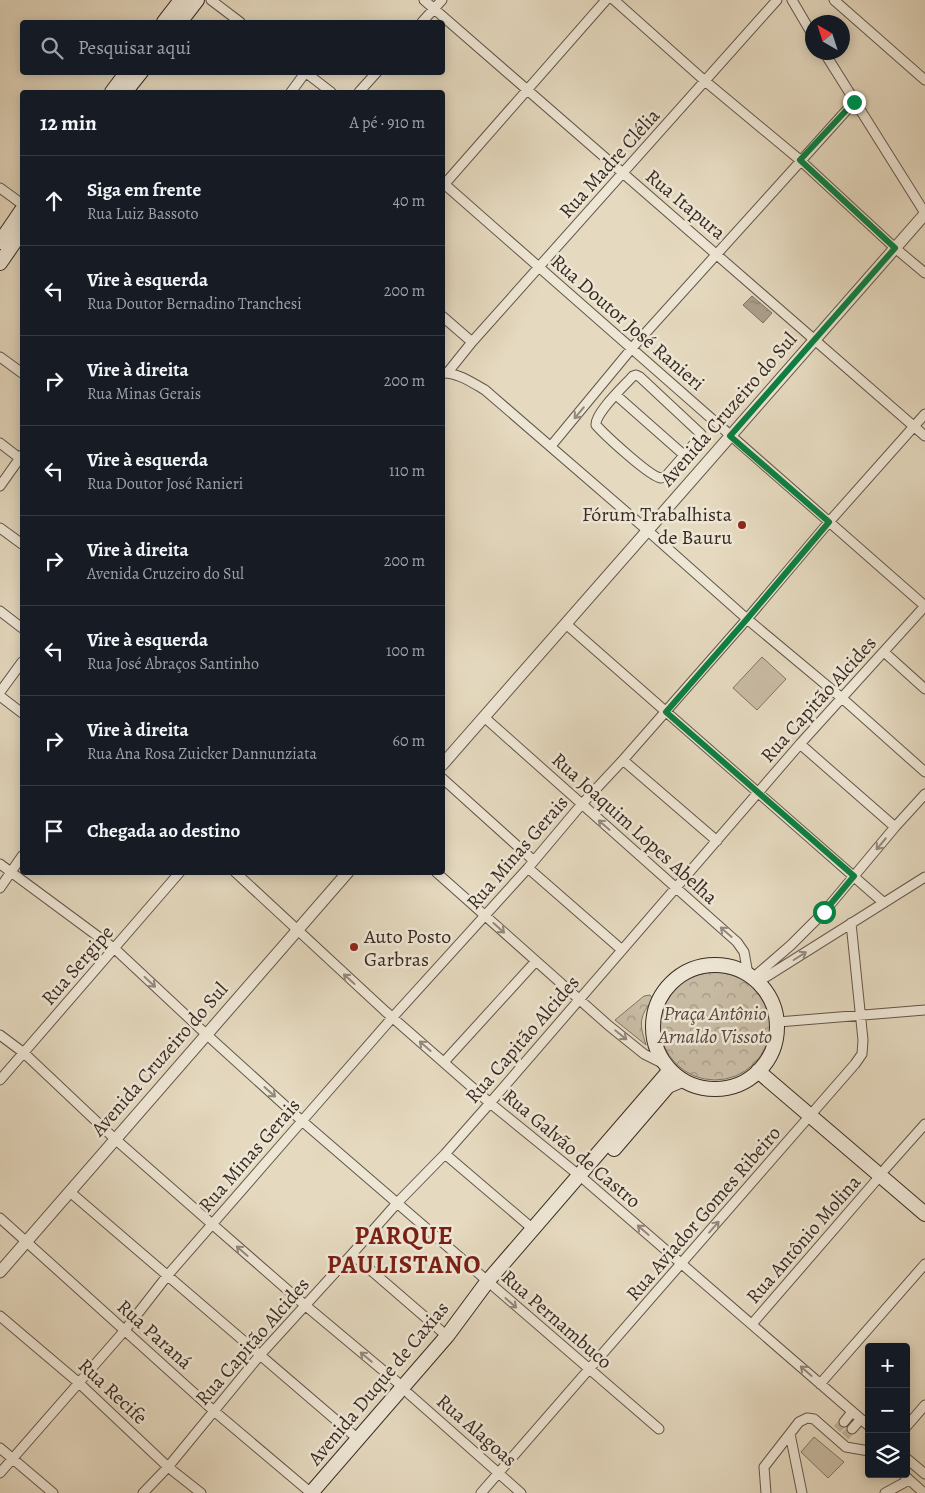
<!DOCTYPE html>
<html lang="pt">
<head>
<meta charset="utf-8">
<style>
	body { margin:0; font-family:Alegreya,serif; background:#242831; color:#f1f3f6 }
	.controls { position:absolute; right:15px; bottom:15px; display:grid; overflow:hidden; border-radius:5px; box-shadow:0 2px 12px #0003 }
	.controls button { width:45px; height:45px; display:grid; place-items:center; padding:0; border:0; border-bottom:1px solid #363941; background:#171b24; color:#f1f3f6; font:25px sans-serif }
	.compass { position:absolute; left:805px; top:15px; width:45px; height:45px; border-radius:50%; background:#171b24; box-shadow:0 2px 12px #0003; rotate:321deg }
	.stop { position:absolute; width:15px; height:15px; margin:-11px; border:4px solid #0b8043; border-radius:50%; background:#fff }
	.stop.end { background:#0b8043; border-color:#fff; box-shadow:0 1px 5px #0008 }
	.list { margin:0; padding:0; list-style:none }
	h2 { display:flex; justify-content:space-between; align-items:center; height:65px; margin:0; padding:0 20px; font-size:21px }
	h2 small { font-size:16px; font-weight:400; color:#9ea1a6 }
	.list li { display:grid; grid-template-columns:32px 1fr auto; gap:15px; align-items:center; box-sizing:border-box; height:90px; padding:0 20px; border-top:1px solid #363941 }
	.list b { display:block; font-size:19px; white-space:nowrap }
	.list p { margin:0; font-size:16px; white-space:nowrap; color:#9ea1a6 }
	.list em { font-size:16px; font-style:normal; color:#9ea1a6 }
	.icon { flex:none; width:28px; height:28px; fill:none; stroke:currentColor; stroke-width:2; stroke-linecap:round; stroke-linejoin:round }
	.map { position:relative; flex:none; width:925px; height:1493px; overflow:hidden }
	.search { position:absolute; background:#171b24; box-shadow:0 2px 12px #0003; left:20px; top:20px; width:425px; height:55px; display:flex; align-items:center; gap:12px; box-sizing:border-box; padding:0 18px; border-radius:5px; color:#9ea1a6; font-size:19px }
	.panel { position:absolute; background:#171b24; box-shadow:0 2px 12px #0003; left:20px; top:90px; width:425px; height:785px; border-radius:5px }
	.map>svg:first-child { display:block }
	.forest { fill:url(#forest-crowns); stroke:#807364 }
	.pitch { fill:#c8bba4; stroke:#807364 }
	.water { fill:url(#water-ripples); stroke:#7c7061 }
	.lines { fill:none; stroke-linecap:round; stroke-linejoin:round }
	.minor-tunnel { stroke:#c2b6a0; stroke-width:9; stroke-dasharray:9 4.5; stroke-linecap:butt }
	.minor-casing { stroke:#63564a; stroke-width:11 }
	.tertiary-casing { stroke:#63564a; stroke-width:13 }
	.secondary-casing { stroke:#382b23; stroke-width:16 }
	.minor { stroke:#eee6d5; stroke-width:9 }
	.tertiary { stroke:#eee6d5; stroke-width:11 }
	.secondary { stroke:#eee6d5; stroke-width:14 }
	.oneway { stroke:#93887c }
	.route { stroke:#0b8043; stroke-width:6 }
	.poi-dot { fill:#8f2418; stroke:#eee6d5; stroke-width:2 }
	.labels { text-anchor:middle; stroke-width:5; stroke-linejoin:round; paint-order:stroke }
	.street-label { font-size:20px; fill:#382b23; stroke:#eee6d5 }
	.poi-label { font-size:20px; fill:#382b23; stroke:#eee6d5; text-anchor:end }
	.park-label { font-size:20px; font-style:italic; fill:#55483d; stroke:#eee6d5 }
	.district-label { font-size:25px; font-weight:bold; letter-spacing:1px; fill:#7a1f14; stroke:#eee6d5 }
</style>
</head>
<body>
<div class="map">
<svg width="925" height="1493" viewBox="0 0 925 1493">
	<defs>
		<pattern id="forest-crowns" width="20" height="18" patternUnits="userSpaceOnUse" patternTransform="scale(1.25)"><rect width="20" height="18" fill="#c8bba4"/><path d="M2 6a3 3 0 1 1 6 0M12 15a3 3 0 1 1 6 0" fill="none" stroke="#a39885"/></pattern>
		<pattern id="water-ripples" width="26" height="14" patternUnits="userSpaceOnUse" patternTransform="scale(1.25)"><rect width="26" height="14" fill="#aa9e8a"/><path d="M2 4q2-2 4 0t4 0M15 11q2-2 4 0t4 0" fill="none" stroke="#8b8170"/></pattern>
	</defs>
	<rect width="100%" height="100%" fill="#e5d9bf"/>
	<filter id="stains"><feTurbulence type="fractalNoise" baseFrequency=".004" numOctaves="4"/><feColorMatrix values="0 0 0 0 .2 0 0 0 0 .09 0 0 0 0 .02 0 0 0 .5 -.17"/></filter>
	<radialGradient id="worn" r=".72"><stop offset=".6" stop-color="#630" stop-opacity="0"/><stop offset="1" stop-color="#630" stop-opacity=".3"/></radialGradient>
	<path class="forest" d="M660 1025a55 55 0 1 1 110 0a55 55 0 1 1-110 0Z
		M650 995 653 999C639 1017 639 1023 646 1045L615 1020 644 996Z"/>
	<path class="pitch" d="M762 657 786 679 757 710 733 688Z
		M814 1437 844 1462 828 1478 801 1452Z"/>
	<path class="water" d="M752 296 772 313 763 323 743 305Z"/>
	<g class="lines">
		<path class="minor-tunnel" d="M837 1429 844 1422
			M845 1436 852 1429"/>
		<defs>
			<path id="minor" d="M211 0 240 22
				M424 0 925 436
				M614 0 705 81 800 160 895 248 925 273
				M792 0 812 34
				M834 0 925 80
				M422 22 442 0
				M824 52 925 213
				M305 72 331 92
				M291 92 305 73
				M359 92 377 72
				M442 182 925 606
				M442 187 606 0
				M0 188 22 204
				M442 316 472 342
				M0 357 22 373
				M448 372 472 342 777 0
				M442 373C457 372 473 383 485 390L647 530 747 619 843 699 925 772
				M636 375 640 377 701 434 700 437 666 476 661 478C650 477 605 435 596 425 595 413 624 386 633 376Z
				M616 395 684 455
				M0 443 22 460
				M551 446 632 348 854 102
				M0 486 22 455
				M0 528 22 544
				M0 611 22 628
				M566 624 884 903
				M884 652 925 689
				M0 692 22 662
				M0 696 22 713
				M484 717 737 942 744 952 748 974
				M800 744 895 827
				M623 760 717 841
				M442 778 533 860
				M0 864 115 949 206 1034 302 1121 659 1429
				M528 868 622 950
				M235 872 385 1011 490 1103 586 1181 869 1426
				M436 872 608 1025 644 1054 664 1064
				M0 888 22 856
				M754 977 791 945 824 912 895 827 925 794
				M758 982 925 877
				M778 1022 925 1010
				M0 1035 24 1053 115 1139 212 1224 306 1306 403 1387
				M444 1062 536 961
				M0 1080 180 872
				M445 1154 533 1229
				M885 1169 925 1124
				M70 1192 358 1439
				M0 1218 214 1411 311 1493
				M352 1254 447 1336
				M0 1316 79 1383 168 1467 201 1493
				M752 1324 880 1176
				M820 1384 925 1264
				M409 1394 521 1493
				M844 1422 852 1412
				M906 1427 925 1405
				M852 1429 861 1419
				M790 1434 802 1493
				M0 1448 53 1493
				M906 1458 925 1474
				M0 1473 125 1330 167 1276 302 1121 392 1018 528 868 581 805 623 760 747 619 829 522 925 414
				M903 1474 924 1493
				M143 1493 168 1467 260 1355 352 1254 398 1202 445 1154 490 1103 800 744 925 606
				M481 1493 855 1064 862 1054 863 1040 851 923
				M766 1493 764 1467 799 1422 807 1418 814 1419 846 1447 869 1451
				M885 1493 909 1480"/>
			<path id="tertiary" d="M442 765 925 214
				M0 1272 348 872"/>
			<path id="secondary" d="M164 22 181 0
				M180 22 197 0
				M112 92 127 72
				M125 92 141 72
				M0 242 22 210
				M0 263 22 231
				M653 1027a62 62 0 1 1 124 0a62 62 0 1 1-124 0Z
				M758 1071 925 1214
				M614 1149 668 1086 682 1080
				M311 1493 447 1336 487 1282 670 1070"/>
		</defs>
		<use href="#minor" class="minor-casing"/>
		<use href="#tertiary" class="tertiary-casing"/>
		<use href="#secondary" class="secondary-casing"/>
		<use href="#minor" class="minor"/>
		<use href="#tertiary" class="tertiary"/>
		<use href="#secondary" class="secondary"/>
	</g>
	<defs><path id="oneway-shaft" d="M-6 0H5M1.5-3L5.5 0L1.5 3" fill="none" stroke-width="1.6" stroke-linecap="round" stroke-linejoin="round" transform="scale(1.25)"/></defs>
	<g class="oneway">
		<use href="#oneway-shaft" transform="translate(579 413) rotate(130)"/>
		<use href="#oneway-shaft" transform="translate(604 825) rotate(-139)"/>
		<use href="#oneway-shaft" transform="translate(881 844) rotate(130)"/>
		<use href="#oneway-shaft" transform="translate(499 928) rotate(42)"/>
		<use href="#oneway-shaft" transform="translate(726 932) rotate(-139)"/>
		<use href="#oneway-shaft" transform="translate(800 956) rotate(-32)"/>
		<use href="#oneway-shaft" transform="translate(349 979) rotate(-138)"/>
		<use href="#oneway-shaft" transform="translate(150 982) rotate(43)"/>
		<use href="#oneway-shaft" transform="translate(621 1035) rotate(39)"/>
		<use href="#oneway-shaft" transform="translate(425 1046) rotate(-139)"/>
		<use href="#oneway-shaft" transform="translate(270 1092) rotate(42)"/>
		<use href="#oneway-shaft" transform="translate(714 1227) rotate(-49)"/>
		<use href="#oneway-shaft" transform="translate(643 1230) rotate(-139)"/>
		<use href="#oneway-shaft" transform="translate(242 1251) rotate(-139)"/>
		<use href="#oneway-shaft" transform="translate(511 1303) rotate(41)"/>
		<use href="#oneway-shaft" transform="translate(366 1357) rotate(-140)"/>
		<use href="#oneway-shaft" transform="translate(806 1371) rotate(-139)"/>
	</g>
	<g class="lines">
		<path class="route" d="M824 912 854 876 666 712 747 619 829 522 730 436 895 248 800 160 854 102"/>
	</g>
	<g class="poi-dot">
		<circle cx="742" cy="525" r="5"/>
		<circle cx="354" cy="947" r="5"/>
	</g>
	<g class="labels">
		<g class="street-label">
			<text transform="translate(609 163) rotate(-48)" y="7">Rua Madre Clélia</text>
			<text transform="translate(686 204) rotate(40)" y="7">Rua Itapura</text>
			<text transform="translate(628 322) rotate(41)" y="7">Rua Doutor José Ranieri</text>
			<text transform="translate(728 409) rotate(-49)" y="7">Avenida Cruzeiro do Sul</text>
			<text transform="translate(818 699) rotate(-48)" y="7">Rua Capitão Alcides</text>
			<text transform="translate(635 828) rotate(42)" y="7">Rua Joaquim Lopes Abelha</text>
			<text transform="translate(517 852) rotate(-49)" y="7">Rua Minas Gerais</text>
			<text transform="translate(77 965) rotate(-49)" y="7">Rua Sergipe</text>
			<text transform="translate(522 1039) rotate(-49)" y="7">Rua Capitão Alcides</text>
			<text transform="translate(159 1059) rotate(-49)" y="7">Avenida Cruzeiro do Sul</text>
			<text transform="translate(572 1148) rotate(40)" y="7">Rua Galvão de Castro</text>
			<text transform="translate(249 1155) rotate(-49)" y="7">Rua Minas Gerais</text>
			<text transform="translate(703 1213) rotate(-49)" y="7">Rua Aviador Gomes Ribeiro</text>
			<text transform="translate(803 1239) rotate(-49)" y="7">Rua Antônio Molina</text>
			<text transform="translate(557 1319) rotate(41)" y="7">Rua Pernambuco</text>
			<text transform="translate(155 1334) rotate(42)" y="7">Rua Paraná</text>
			<text transform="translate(252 1341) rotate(-49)" y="7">Rua Capitão Alcides</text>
			<text transform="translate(378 1383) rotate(-50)" y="7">Avenida Duque de Caxias</text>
			<text transform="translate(113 1391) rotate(43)" y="7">Rua Recife</text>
			<text transform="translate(477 1430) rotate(41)" y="7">Rua Alagoas</text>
		</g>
		<g class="poi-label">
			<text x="732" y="521">Fórum Trabalhista<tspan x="732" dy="23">de Bauru</tspan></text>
			<text x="364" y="943" text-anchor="start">Auto Posto<tspan x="364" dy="23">Garbras</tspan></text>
		</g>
		<g class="park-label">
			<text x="715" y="1020">Praça Antônio<tspan x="715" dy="23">Arnaldo Vissoto</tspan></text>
		</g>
		<g class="district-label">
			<text x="404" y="1244">PARQUE<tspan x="404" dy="29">PAULISTANO</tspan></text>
		</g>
	</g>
	<rect width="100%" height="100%" filter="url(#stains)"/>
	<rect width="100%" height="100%" fill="url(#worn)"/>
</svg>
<div class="controls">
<button>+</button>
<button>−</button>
<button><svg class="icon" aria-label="layers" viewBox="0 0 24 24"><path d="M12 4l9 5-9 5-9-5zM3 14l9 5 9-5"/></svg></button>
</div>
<svg class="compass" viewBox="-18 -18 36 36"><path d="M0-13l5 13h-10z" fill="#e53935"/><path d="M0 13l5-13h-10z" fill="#9ea1a6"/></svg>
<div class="stop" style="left:824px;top:912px"></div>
<div class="stop end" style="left:854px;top:102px"></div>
<div class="search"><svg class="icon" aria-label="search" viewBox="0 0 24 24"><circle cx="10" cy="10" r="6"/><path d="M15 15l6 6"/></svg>Pesquisar aqui</div>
<section class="panel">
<h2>12 min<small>A pé · 910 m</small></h2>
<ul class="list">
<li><svg class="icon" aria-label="ahead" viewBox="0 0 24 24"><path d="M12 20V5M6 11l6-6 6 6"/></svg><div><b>Siga em frente</b><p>Rua Luiz Bassoto</p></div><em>40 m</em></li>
<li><svg class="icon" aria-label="left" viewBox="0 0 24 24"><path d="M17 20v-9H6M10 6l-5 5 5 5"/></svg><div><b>Vire à esquerda</b><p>Rua Doutor Bernadino Tranchesi</p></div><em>200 m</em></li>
<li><svg class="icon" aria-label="right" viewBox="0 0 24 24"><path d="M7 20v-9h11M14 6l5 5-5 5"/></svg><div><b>Vire à direita</b><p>Rua Minas Gerais</p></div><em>200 m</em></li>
<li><svg class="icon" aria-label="left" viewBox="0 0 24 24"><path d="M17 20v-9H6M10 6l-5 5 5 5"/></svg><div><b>Vire à esquerda</b><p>Rua Doutor José Ranieri</p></div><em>110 m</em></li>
<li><svg class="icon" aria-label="right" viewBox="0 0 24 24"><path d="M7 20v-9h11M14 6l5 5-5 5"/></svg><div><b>Vire à direita</b><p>Avenida Cruzeiro do Sul</p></div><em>200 m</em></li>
<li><svg class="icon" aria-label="left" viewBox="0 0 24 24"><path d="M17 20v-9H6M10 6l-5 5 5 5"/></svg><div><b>Vire à esquerda</b><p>Rua José Abraços Santinho</p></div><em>100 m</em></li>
<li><svg class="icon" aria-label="right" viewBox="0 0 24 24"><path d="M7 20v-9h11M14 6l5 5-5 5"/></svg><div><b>Vire à direita</b><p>Rua Ana Rosa Zuicker Dannunziata</p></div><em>60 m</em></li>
<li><svg class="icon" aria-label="arrive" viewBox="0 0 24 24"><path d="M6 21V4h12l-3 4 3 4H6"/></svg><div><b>Chegada ao destino</b></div></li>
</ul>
</section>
</div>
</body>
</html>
